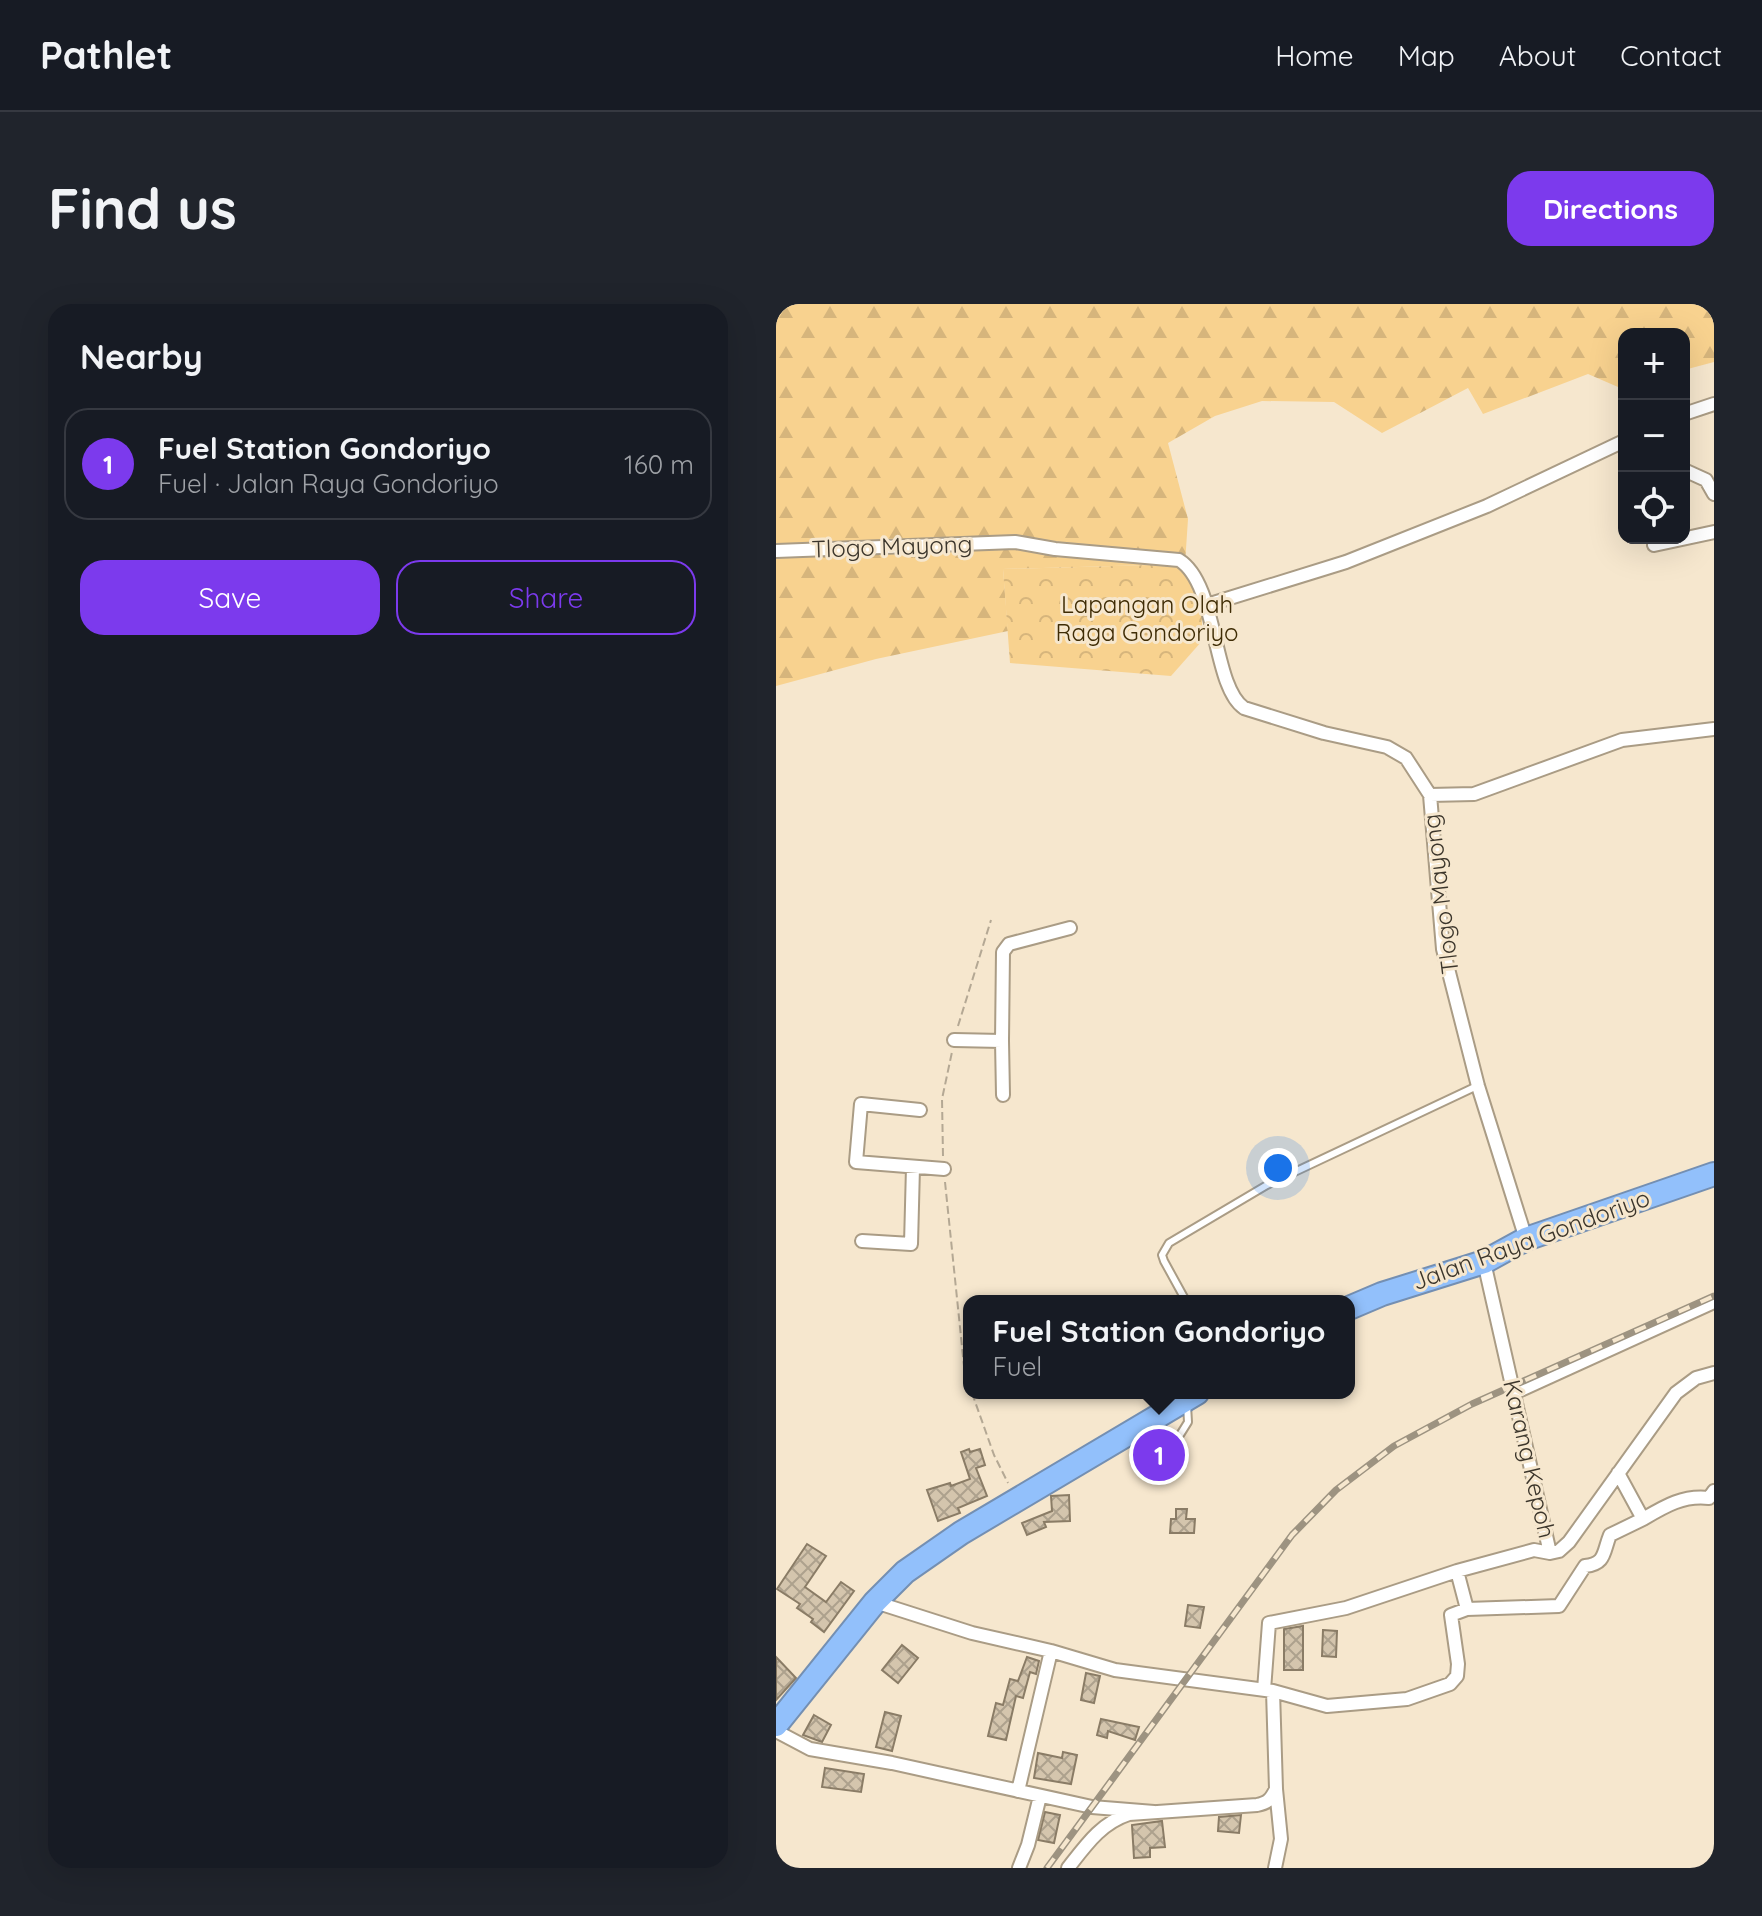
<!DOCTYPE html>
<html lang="en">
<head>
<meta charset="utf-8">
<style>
	body { margin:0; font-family:Quicksand,sans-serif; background:#20242c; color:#f1f3f6 }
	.controls { position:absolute; right:24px; top:24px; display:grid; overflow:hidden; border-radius:16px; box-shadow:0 8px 32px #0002 }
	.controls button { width:72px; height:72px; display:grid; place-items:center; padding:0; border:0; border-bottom:2px solid #363941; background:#171b24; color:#f1f3f6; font:40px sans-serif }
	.you { position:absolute; left:502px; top:864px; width:28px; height:28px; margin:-20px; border:6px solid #fff; border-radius:50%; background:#1a73e8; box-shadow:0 0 0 12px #1a73e833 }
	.badge { display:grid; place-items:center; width:52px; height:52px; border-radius:50%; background:#7c3aed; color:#fff; font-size:26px; font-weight:700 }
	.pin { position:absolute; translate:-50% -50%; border:4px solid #fff; box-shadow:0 2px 8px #0006 }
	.popup { position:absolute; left:187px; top:991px; width:392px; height:104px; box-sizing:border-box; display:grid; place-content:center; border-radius:16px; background:#171b24; filter:drop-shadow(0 2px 6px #0005); font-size:26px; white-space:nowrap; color:#9ea1a6 }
	.popup b { font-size:30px; color:#f1f3f6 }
	.popup::after { content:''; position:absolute; left:50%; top:100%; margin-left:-16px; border:16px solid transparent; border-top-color:#171b24 }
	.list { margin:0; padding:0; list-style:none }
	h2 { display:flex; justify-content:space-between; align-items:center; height:104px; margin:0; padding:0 32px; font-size:34px }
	h2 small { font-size:26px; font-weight:400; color:#9ea1a6 }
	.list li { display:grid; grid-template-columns:52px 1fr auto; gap:24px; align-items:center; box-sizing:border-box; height:112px; margin:0 16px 16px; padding:0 16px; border:2px solid #363941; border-radius:24px }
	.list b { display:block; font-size:30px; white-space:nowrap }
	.list p { margin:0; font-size:26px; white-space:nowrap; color:#9ea1a6 }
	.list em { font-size:26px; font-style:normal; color:#9ea1a6 }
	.actions { display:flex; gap:16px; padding:24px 32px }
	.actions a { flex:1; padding:18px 0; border:2px solid #7c3aed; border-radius:24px; text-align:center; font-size:28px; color:#7c3aed }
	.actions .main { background:#7c3aed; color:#fff }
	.icon { flex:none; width:44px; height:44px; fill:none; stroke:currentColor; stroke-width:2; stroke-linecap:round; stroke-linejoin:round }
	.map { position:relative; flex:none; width:938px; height:1564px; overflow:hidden; border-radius:24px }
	header { display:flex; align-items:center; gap:48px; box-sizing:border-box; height:112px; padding:0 40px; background:#171b24; border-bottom:2px solid #363941 }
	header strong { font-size:38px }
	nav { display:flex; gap:44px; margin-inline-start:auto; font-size:28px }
	.intro { display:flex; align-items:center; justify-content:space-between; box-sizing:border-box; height:192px; padding:0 48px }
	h1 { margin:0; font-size:56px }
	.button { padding:20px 36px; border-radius:24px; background:#7c3aed; color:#fff; font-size:28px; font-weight:700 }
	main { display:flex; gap:48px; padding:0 48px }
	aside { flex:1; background:#171b24; border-radius:24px; box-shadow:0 8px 32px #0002 }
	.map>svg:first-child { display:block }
	.forest { fill:url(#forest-firs) }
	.park { fill:url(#park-crowns) }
	.building { fill:url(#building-cross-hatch); stroke:#8a7c66; stroke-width:2 }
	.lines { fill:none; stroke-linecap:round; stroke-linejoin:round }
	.lane-casing { stroke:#aa9c85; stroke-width:10 }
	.street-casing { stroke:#aa9c85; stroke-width:16 }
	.highway-casing { stroke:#748fb2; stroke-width:26 }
	.path { stroke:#b4a894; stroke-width:2; stroke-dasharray:8 4; stroke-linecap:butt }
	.lane { stroke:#fff; stroke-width:6 }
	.street { stroke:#fff; stroke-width:12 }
	.highway { stroke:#92c0fb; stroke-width:22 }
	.rail-casing { stroke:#9d9381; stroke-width:7 }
	.rail { stroke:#f6e7ce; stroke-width:4; stroke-dasharray:12; stroke-linecap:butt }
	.labels { text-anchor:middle; stroke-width:6; stroke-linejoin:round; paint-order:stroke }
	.street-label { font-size:24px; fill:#3b352b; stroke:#f6e7ce }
	.park-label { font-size:24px; fill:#3f2c05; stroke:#f6e7ce }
</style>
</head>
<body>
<header>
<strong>Pathlet</strong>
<nav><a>Home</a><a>Map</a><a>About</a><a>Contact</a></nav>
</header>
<div class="intro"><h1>Find us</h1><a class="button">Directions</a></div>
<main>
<aside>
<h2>Nearby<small></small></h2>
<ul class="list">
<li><span class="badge">1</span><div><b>Fuel Station Gondoriyo</b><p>Fuel · Jalan Raya Gondoriyo</p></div><em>160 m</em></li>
</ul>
<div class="actions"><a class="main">Save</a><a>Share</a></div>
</aside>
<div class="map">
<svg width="938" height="1564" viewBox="0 0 938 1564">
	<defs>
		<pattern id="forest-firs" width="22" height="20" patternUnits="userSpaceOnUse" patternTransform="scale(2)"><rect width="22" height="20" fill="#f8d28f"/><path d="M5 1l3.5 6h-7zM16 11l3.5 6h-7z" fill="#d6b57c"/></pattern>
		<pattern id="park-crowns" width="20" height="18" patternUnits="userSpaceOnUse" patternTransform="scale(2)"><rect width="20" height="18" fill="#f8d28f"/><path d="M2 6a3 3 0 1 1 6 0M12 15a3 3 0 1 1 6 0" fill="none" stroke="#d6b57c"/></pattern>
		<pattern id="building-cross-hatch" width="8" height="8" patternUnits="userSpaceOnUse" patternTransform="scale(2)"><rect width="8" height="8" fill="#d4c5ad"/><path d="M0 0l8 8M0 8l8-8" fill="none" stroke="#ada18d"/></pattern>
	</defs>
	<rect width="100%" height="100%" fill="#f6e7ce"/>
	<path class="forest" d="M0 0H938V58L908 66V30H848V82L842 83 812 70 707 110 692 84 606 129 558 98 486 97 439 112 392 139 412 215 409 260 227 265 232 327 100 355 0 382Z"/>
	<path class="park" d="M409 260 426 308V337L395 372 234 359 227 265Z"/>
	<path class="building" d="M193 1145 194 1148 204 1145 209 1161 200 1164 211 1192 182 1204 184 1209 162 1217 151 1186 174 1179 175 1182 194 1175 185 1148Z
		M293 1191 294 1217 268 1218 270 1223 251 1231 246 1219 276 1207 275 1192Z
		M400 1205H411L410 1215H419L418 1229H394L395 1215H400Z
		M31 1240 50 1252 29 1283 50 1298 65 1278 78 1287 48 1328 35 1318 37 1315 21 1304 24 1300 1 1285Z
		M412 1301 428 1303 424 1324 409 1322Z
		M527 1322V1366H508V1325Z
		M547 1326 561 1327 560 1353 546 1352Z
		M126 1341 142 1354 122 1379 106 1366Z
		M0 1353 20 1374 0 1396Z
		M251 1353 263 1357 260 1370 254 1368 247 1394 240 1392 230 1436 212 1432 220 1399 227 1401 234 1375 242 1377Z
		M310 1369 324 1372 318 1399 305 1396Z
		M109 1408 125 1412 116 1447 100 1443Z
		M38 1411 55 1421 46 1438 27 1431Z
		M325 1415 363 1423 359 1436 332 1427 331 1434 321 1431Z
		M287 1448 301 1451 295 1480 258 1474 262 1449 286 1454Z
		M49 1464 88 1470 85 1488 46 1483Z
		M269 1508 284 1511 278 1539 262 1536Z
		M465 1511 463 1529 442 1527 443 1513Z
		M386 1517 389 1543 374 1544V1553L358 1554 356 1521Z"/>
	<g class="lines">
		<defs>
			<path id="lane" d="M410 997 388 957 386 951 393 939 491 881 701 782
				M356 1133 376 1142H397L412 1118 411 1101"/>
			<path id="street" d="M908 110 938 100
				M908 166 930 176 938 190
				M878 241 938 228
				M0 247 239 238 279 245 403 256C442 280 436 382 468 404L548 429 611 443 630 454 654 491 667 645 702 782 750 935
				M431 301 570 258 711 202 848 137
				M654 491 698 490 846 436 938 425
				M178 736 226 737 227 791
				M226 737 227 648 233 640 294 624
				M144 806 85 800 80 858 168 865
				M86 937 135 940 137 863
				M708 958 774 1249 783 1247 793 1238 900 1089 920 1074 938 1069
				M738 1089 938 998
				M842 1169 867 1215C889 1202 907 1191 933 1194L938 1187
				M99 1298 196 1329 275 1347 339 1366 497 1387 551 1402 631 1395 674 1380 681 1372 682 1360 675 1311 691 1305 681 1267
				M691 1305 783 1302 809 1262C830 1260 827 1248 834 1231L867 1215
				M488 1386 493 1319 570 1304 681 1267 758 1246 774 1249
				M0 1427 34 1445 116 1459 316 1503 378 1508
				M242 1487 275 1347
				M243 1564 252 1541 264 1492
				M292 1564C310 1541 325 1519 353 1510L481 1501C492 1499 495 1495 500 1485L497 1387
				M499 1564 505 1535 500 1485"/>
			<path id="highway" d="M573 1004 606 990 708 958 750 935 938 870
				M0 1421 99 1298 129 1268 185 1229 421 1089"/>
		</defs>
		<use href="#lane" class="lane-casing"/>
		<use href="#street" class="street-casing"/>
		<use href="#highway" class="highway-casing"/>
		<path class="path" d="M182 722 215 616
			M167 852 166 795 176 748
			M169 878 188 1062 193 1079
			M196 1089 218 1151 232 1179"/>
		<use href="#lane" class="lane"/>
		<use href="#street" class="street"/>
		<use href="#highway" class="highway"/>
		<defs>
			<path id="rail" d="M271 1564 516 1231 560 1186 618 1142 696 1100 938 992"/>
		</defs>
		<use href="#rail" class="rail-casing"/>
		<use href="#rail" class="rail"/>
	</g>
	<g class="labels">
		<g class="street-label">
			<text transform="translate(116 243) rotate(-2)" y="8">Tlogo Mayong</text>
			<text transform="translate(665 590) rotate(-97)" y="8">Tlogo Mayong</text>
			<text transform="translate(755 936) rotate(-20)" y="8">Jalan Raya Gondoriyo</text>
			<text transform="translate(753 1155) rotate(77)" y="8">Karang Kepoh</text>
		</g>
		<g class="park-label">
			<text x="371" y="309">Lapangan Olah<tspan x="371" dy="28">Raga Gondoriyo</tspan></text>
		</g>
	</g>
</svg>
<div class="controls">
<button>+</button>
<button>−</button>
<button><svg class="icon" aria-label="locate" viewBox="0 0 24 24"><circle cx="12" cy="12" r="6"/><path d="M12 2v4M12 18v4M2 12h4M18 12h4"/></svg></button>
</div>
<div class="you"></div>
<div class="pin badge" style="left:383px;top:1151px">1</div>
<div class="popup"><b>Fuel Station Gondoriyo</b>Fuel</div>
</div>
</main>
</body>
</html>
